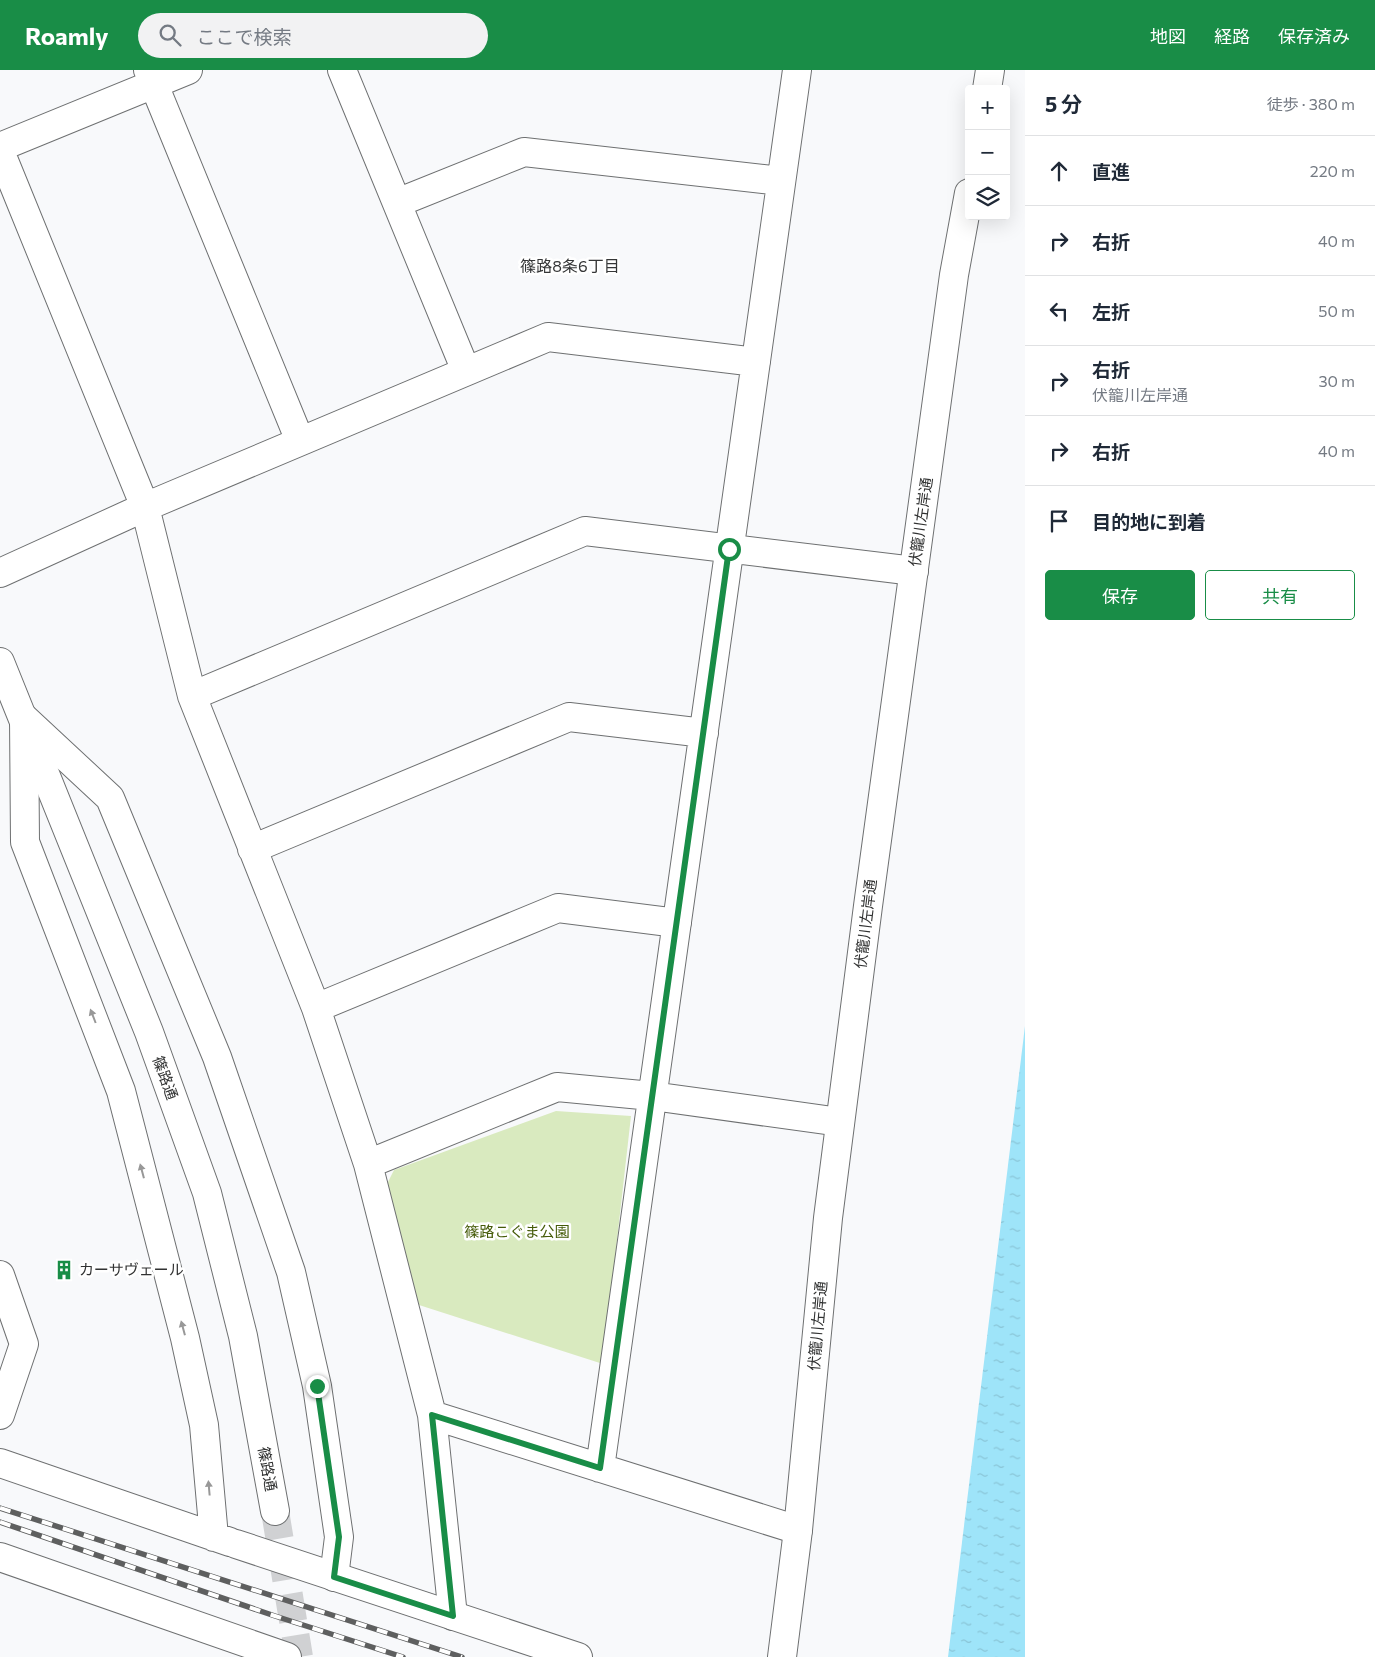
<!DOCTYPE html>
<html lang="ja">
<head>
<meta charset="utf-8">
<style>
	body { margin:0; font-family:Commissioner,"Noto Sans JP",sans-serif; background:#f2f2f3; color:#1f2937 }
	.controls { position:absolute; right:15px; top:15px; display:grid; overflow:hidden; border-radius:5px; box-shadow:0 5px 20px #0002 }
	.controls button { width:45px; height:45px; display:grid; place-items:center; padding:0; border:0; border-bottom:1px solid #e0e1e3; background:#fff; color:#1f2937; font:25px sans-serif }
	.stop { position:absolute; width:15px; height:15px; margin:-11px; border:4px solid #198d47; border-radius:50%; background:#fff }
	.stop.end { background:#198d47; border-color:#fff; box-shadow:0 1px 5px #0008 }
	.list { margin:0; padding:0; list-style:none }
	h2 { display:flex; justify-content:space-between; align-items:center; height:65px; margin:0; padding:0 20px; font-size:21px }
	h2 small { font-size:16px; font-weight:400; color:#747a83 }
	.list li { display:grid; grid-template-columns:32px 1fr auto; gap:15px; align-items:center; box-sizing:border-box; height:70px; padding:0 20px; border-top:1px solid #e0e1e3 }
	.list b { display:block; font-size:19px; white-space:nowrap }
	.list p { margin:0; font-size:16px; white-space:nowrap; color:#747a83 }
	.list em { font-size:16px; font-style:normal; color:#747a83 }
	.actions { display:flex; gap:10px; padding:15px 20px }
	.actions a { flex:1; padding:11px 0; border:1px solid #198d47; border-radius:5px; text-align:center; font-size:18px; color:#198d47 }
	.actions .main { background:#198d47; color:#fff }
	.icon { flex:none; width:28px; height:28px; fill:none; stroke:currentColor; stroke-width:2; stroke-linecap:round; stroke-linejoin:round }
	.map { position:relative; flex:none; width:1025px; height:1587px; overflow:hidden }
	header { display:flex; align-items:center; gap:30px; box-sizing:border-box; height:70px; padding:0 25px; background:#198d47; color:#fff }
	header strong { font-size:24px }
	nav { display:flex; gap:28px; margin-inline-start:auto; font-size:18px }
	.search { width:350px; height:45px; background:#f2f2f3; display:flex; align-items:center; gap:12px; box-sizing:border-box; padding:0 18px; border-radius:28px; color:#747a83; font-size:19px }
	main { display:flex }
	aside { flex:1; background:#fff }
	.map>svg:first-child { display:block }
	.park { fill:#d9eabf }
	.water { fill:url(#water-ripples) }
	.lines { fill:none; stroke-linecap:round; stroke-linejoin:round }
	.secondary-tunnel { stroke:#d0d1d3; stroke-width:28; stroke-dasharray:28 14; stroke-linecap:butt }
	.street-casing { stroke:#6e7071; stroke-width:30 }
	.secondary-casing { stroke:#6e7071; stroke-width:30 }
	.street { stroke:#fff; stroke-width:28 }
	.secondary { stroke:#fff; stroke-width:28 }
	.rail-casing { stroke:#5e5f5f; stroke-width:5.5 }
	.rail { stroke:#fff; stroke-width:4; stroke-dasharray:11; stroke-linecap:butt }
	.oneway { fill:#989898 }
	.route { stroke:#198d47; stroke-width:6 }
	.labels { text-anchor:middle; stroke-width:5; stroke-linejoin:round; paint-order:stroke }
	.street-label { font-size:15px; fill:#313232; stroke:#fff }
	.park-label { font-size:15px; fill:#455b08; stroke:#fff }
	.poi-label { font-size:15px; fill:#313232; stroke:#fff; text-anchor:start }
	.neighbourhood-label { font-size:16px; fill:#353637; stroke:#fff }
</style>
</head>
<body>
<header>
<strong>Roamly</strong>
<div class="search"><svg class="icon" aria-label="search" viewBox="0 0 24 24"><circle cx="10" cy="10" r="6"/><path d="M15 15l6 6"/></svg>ここで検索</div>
<nav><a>地図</a><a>経路</a><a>保存済み</a></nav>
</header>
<main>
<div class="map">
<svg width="1025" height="1587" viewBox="0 0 1025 1587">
	<defs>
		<pattern id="water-ripples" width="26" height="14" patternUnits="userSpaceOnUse" patternTransform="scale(1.25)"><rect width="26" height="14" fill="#9ee4f9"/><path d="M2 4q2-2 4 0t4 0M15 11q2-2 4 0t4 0" fill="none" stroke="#89c4d6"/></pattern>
	</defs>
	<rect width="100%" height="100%" fill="#f8f9fb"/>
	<path class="park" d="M556 1041 631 1046 603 1294 419 1235 387 1114 394 1100Z"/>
	<path class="water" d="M1025 956V1587H948Z"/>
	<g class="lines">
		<path class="secondary-tunnel" d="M275 1441 299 1587"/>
		<defs>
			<path id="street" d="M148 0 300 371
				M342 0 466 301
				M0 77 188 0
				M0 81 145 437 192 626 316 938 368 1094 432 1345 453 1546
				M397 133 524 82 781 111
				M0 503 145 437 548 267 756 292
				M192 626 585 461 914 501
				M252 779 569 647 704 663
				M316 938 558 838 677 853
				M368 1094 557 1017 652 1026 840 1052
				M0 1205 24 1274 0 1345
				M432 1345 798 1460
				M0 1393 230 1472
				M600 1398 797 0
				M214 1467 204 1355 185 1268 121 1021 25 772 24 648 110 728 217 987 291 1202 317 1316 339 1467 334 1507
				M0 1487 287 1587"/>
			<path id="secondary" d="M987 19 990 0
				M0 592 149 962 207 1123 243 1266 275 1441
				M236 1474 578 1587
				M782 1587 798 1460 828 1148 868 836 954 205 969 123"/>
		</defs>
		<use href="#street" class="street-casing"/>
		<use href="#secondary" class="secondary-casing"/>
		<use href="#street" class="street"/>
		<use href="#secondary" class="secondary"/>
		<defs>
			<path id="rail" d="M0 1438 462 1587
				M0 1452 275 1546 403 1587"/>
		</defs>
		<use href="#rail" class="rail-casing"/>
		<use href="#rail" class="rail"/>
	</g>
	<defs><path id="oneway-solid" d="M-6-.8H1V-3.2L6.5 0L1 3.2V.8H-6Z" transform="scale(1.25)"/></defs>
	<g class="oneway">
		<use href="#oneway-solid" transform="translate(93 946) rotate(-111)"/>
		<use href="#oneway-solid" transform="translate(142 1101) rotate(-105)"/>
		<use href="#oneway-solid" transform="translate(183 1258) rotate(-105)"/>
		<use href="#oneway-solid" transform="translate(209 1418) rotate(-95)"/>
	</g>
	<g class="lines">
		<path class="route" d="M317 1316 339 1467 334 1507 453 1546 432 1345 600 1398 729 479"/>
	</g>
	<defs>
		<symbol id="building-bare" viewBox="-9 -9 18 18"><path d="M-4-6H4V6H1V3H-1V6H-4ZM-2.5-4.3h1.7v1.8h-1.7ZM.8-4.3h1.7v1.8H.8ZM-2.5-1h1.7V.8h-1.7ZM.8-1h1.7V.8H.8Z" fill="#198d47" stroke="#fff" stroke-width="2.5" paint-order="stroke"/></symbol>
	</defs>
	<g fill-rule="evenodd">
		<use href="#building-bare" x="50" y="1186" width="28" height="28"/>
	</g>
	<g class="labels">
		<g class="street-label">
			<text transform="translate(921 452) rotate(-82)" y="5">伏籠川左岸通</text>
			<text transform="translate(866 854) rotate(-83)" y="5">伏籠川左岸通</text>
			<text transform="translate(165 1008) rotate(70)" y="5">篠路通</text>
			<text transform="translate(818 1256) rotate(-85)" y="5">伏籠川左岸通</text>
			<text transform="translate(267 1399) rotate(80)" y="5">篠路通</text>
		</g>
		<g class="park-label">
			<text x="517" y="1167">篠路こぐま公園</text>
		</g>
		<g class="poi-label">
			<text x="79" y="1205">カーサヴェール</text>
		</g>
		<g class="neighbourhood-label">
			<text x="570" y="202">篠路8条6丁目</text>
		</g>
	</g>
</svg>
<div class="controls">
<button>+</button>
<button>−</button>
<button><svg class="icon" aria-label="layers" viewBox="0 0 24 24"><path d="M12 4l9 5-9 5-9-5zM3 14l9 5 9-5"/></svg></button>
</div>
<div class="stop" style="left:729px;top:479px"></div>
<div class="stop end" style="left:317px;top:1316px"></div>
</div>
<aside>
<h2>5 分<small>徒歩 · 380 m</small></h2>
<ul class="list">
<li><svg class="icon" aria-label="ahead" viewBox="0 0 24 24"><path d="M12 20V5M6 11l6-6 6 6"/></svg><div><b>直進</b></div><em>220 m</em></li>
<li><svg class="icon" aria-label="right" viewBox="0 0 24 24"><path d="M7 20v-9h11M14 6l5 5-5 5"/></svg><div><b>右折</b></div><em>40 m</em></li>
<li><svg class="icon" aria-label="left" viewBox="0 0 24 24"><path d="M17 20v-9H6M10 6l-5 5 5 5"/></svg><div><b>左折</b></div><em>50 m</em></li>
<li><svg class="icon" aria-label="right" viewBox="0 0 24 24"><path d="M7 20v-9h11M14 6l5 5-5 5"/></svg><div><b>右折</b><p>伏籠川左岸通</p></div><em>30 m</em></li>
<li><svg class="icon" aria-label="right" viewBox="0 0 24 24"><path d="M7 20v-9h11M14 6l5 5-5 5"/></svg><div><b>右折</b></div><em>40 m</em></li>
<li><svg class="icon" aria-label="arrive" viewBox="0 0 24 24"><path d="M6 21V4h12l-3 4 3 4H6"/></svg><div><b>目的地に到着</b></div></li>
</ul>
<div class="actions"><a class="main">保存</a><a>共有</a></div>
</aside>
</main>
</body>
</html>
